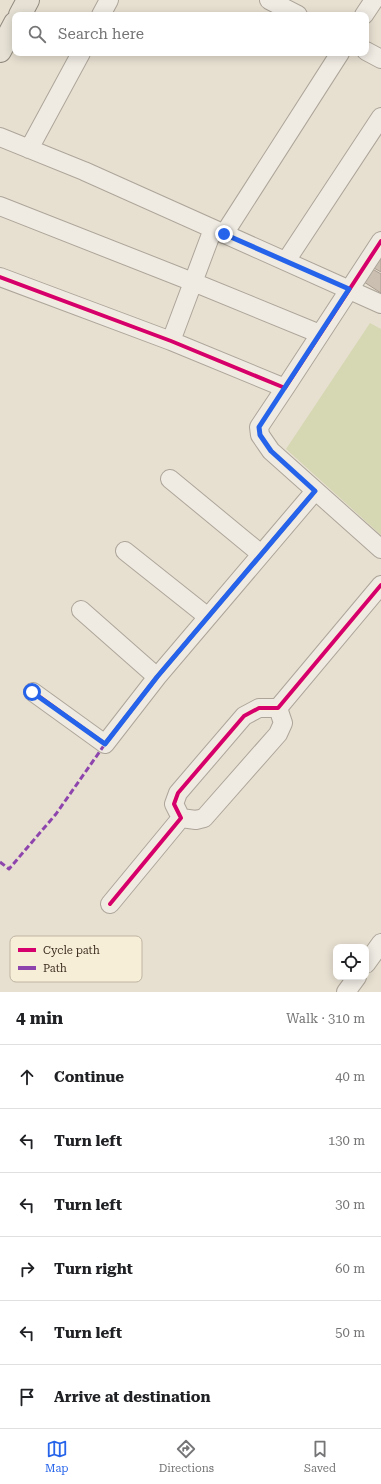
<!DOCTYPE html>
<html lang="en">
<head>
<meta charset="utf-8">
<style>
	body { margin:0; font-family:"Roboto Serif",serif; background:#f6f6f6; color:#202124 }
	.controls { position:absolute; right:12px; bottom:12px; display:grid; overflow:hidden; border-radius:8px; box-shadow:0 2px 10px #0003 }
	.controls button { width:36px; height:36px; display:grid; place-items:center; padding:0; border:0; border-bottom:1px solid #e0e0e0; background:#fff; color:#202124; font:20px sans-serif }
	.stop { position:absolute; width:12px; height:12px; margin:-9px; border:3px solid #2563eb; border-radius:50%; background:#fff }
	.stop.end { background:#2563eb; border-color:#fff; box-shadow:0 1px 4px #0008 }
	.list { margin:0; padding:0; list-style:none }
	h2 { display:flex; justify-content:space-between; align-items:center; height:52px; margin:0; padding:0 16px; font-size:17px }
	h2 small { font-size:13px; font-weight:400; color:#757577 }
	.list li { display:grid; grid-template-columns:26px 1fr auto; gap:12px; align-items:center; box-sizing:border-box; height:64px; padding:0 16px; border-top:1px solid #e0e0e0 }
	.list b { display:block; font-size:15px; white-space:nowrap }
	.list em { font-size:13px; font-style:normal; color:#757577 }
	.icon { flex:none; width:22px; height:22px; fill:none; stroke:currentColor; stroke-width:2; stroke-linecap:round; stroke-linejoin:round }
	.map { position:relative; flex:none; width:381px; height:992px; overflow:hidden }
	.search { position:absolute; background:#fff; box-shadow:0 2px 10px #0003; left:12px; right:12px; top:12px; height:44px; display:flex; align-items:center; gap:10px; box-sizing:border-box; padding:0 14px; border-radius:8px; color:#757577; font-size:15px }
	.sheet { height:436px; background:#fff }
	nav { display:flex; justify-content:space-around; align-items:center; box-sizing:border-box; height:56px; border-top:1px solid #e0e0e0; background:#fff; font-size:11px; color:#757577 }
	nav a { display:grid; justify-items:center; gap:2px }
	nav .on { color:#2563eb }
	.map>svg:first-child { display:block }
	.green { fill:#d6d7b3 }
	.building { fill:#cbbfb2; stroke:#a89c90 }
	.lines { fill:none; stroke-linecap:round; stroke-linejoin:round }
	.minor-casing { stroke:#ada599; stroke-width:20 }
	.major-casing { stroke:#928b80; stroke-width:24 }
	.minor { stroke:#efebe3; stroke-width:18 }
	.major { stroke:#e6e1d4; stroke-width:22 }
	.quiet { stroke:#8e44ad; stroke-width:3; stroke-dasharray:6 3; stroke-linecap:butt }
	.cycleway-casing { stroke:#f7eed8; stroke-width:6 }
	.cycleway { stroke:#d6006c; stroke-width:4 }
	.route { stroke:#2563eb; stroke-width:5 }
	.key { fill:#f7eed8; stroke:#bfb4a1; stroke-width:1 }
	.key-label { font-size:11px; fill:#3d2e20 }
</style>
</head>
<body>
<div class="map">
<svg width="381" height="992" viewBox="0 0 381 992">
	<rect width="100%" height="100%" fill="#e7e0d1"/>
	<path class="green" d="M370 323 381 329V535L286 449Z"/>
	<path class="building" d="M381 257V272L374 268Z
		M369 267 381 274V293L361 280Z"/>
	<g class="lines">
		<defs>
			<path id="minor" d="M269 0 298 15
				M101 15 109 0
				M364 15 374 0
				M366 51 381 59
				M0 137 84 171 381 304
				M29 149 81 53
				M0 206 193 282 320 334
				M224 234 340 53
				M286 261 381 117
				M0 277 171 341 285 388 381 241
				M171 341 213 229
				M285 388 259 427 260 435 271 451 381 549
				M170 479 261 554
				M125 551 208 617
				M81 610 157 677
				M33 692 105 744 157 677 315 491
				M181 818 196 820 204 818 278 734 283 723 278 708
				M110 904 181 818 174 804 178 793 244 716 259 708H278L381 585
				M366 964 381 943
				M346 992 357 977"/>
			<path id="major" d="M20 15 28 0
				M0 51 15 23"/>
		</defs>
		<use href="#minor" class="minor-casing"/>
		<use href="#major" class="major-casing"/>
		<use href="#minor" class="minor"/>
		<use href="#major" class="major"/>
		<path class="quiet" d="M0 862 9 869 56 814 105 744"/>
		<defs>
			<path id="cycleway" d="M0 277 171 341 285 388 381 241
				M33 692 105 744 157 677 315 491
				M110 904 181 818 174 804 178 793 244 716 259 708H278L381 585"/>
		</defs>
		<use href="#cycleway" class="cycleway-casing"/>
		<use href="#cycleway" class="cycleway"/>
	</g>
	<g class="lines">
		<path class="route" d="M32 692 105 744 157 677 315 491 271 451 260 435 259 427 349 289 224 234"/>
	</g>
	<rect x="10" y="936" width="132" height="46" rx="6" class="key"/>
	<rect x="18" y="948" width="18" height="4" fill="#d6006c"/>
	<rect x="18" y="966" width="18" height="4" fill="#8e44ad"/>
	<g class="key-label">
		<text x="43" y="954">Cycle path</text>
		<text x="43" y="972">Path</text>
	</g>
</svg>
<div class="controls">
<button><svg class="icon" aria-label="locate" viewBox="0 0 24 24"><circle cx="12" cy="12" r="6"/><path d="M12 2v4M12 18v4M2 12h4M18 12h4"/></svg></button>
</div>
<div class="stop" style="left:32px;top:692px"></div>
<div class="stop end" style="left:224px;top:234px"></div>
<div class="search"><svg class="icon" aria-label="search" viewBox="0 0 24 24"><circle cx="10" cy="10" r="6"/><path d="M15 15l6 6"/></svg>Search here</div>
</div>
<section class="sheet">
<h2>4 min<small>Walk · 310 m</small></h2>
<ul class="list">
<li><svg class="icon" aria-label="ahead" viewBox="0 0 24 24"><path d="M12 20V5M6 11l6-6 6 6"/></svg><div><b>Continue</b></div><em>40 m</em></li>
<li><svg class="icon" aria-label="left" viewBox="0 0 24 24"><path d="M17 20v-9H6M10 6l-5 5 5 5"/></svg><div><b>Turn left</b></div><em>130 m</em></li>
<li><svg class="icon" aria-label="left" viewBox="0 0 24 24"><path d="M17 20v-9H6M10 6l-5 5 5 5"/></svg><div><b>Turn left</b></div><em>30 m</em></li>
<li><svg class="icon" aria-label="right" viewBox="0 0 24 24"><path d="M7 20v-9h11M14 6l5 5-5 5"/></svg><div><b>Turn right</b></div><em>60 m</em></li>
<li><svg class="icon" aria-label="left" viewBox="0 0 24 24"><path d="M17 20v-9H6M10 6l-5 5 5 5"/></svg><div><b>Turn left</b></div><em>50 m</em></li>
<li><svg class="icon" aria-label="arrive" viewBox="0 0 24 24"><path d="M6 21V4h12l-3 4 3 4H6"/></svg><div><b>Arrive at destination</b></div></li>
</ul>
</section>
<nav>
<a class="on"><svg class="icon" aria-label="map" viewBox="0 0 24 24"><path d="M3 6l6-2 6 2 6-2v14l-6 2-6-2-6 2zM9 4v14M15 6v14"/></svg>Map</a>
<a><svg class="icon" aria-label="directions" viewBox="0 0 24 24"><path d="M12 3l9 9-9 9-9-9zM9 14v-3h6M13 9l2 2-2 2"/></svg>Directions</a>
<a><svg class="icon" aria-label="saved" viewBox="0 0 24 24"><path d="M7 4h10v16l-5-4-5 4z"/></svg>Saved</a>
</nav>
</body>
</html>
